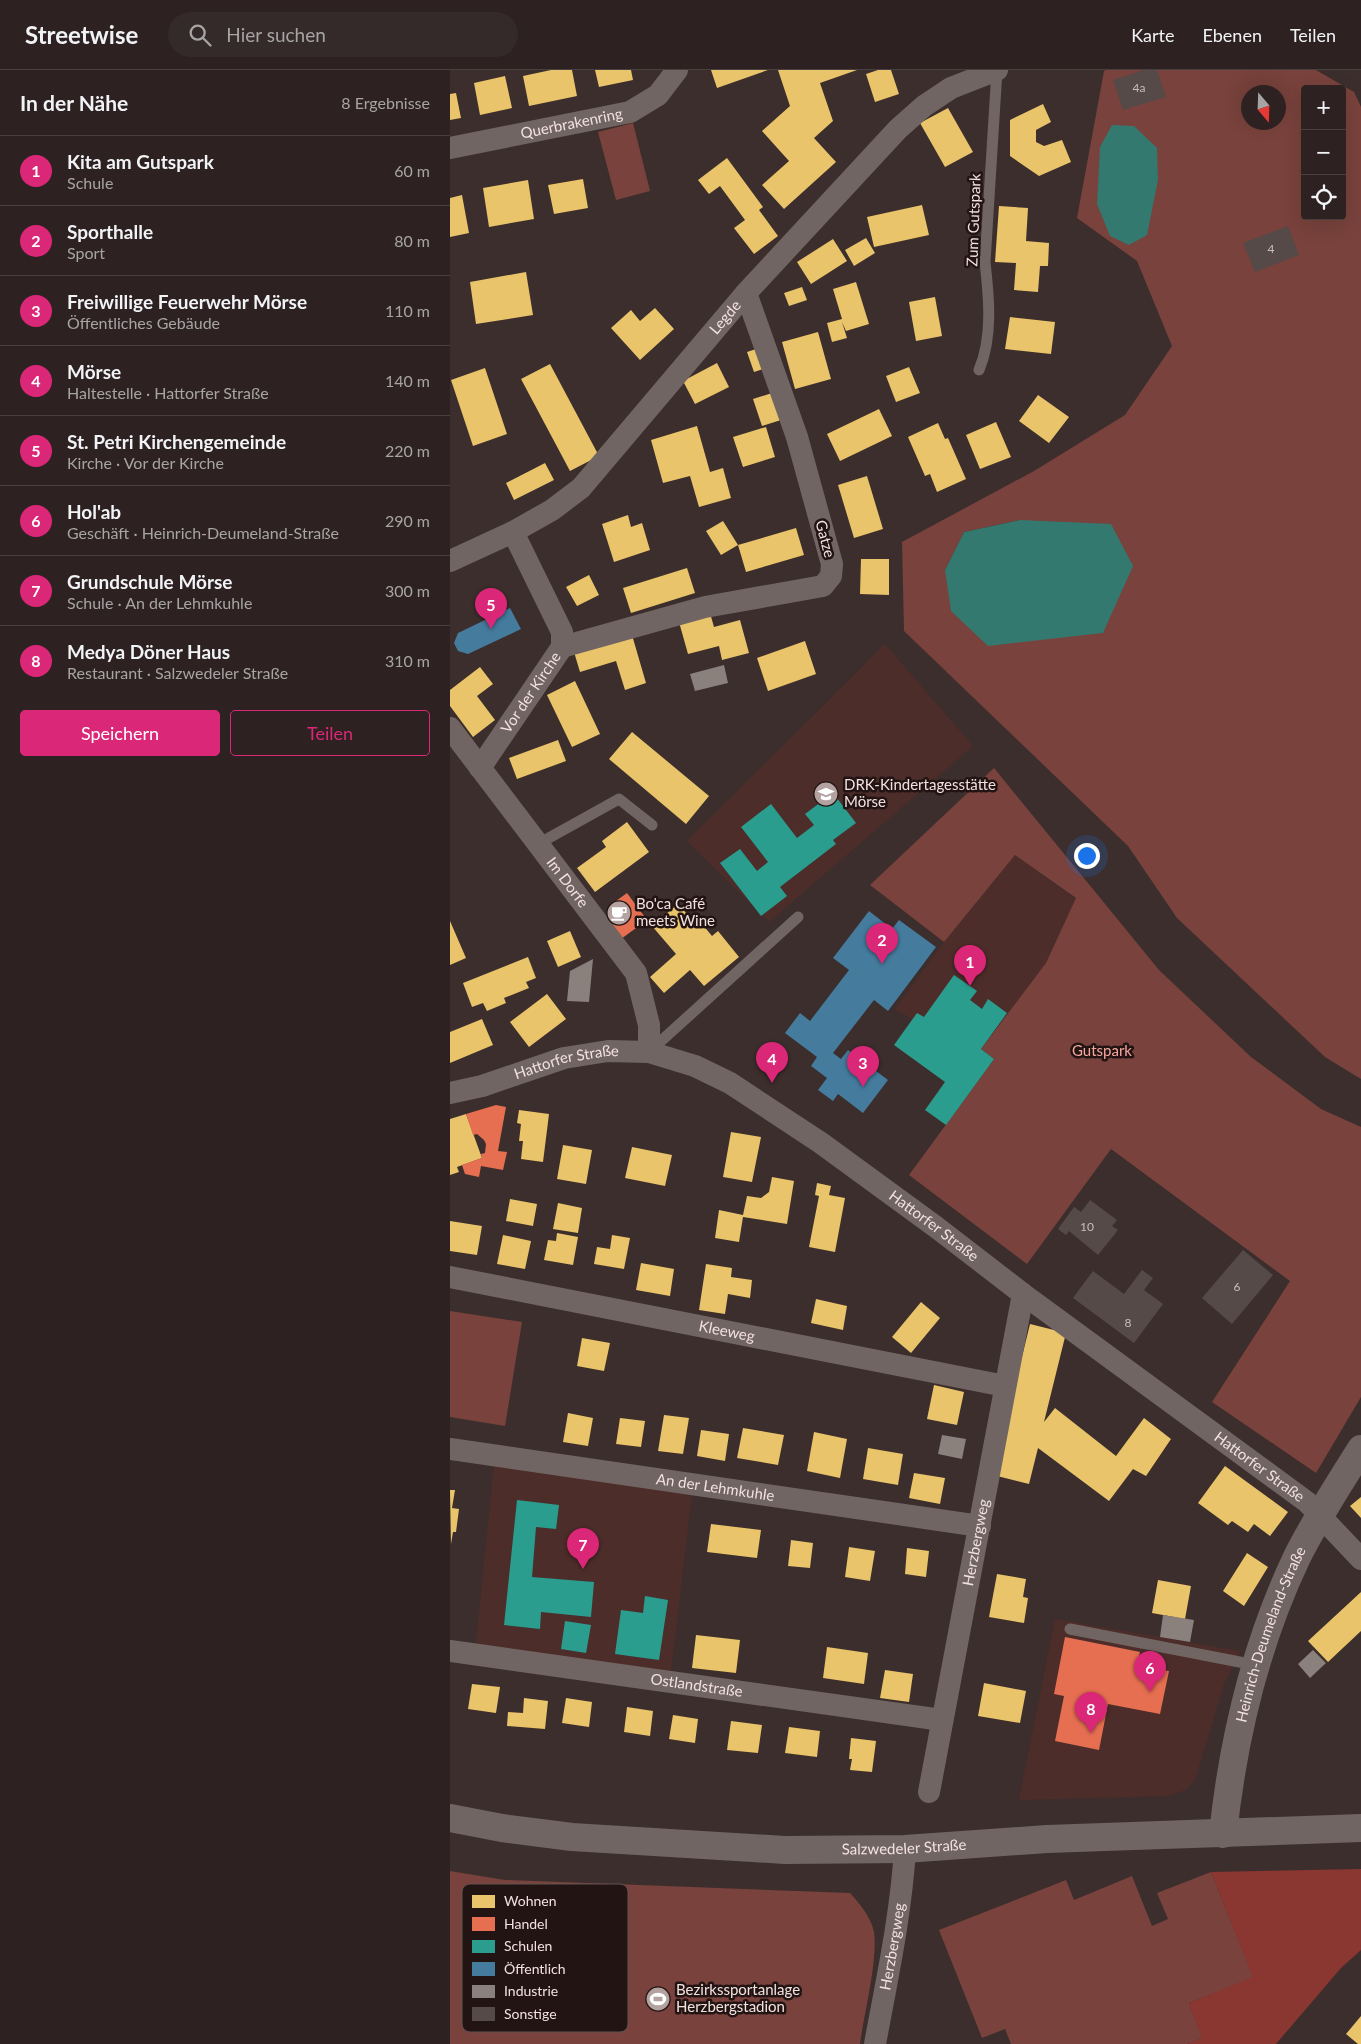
<!DOCTYPE html>
<html lang="de">
<head>
<meta charset="utf-8">
<style>
	body { margin:0; font-family:Lato,sans-serif; background:#352a2a; color:#f1f3f6 }
	.controls { position:absolute; right:15px; top:15px; display:grid; overflow:hidden; border-radius:5px; box-shadow:0 5px 20px #0002 }
	.controls button { width:45px; height:45px; display:grid; place-items:center; padding:0; border:0; border-bottom:1px solid #483f3f; background:#2d2221; color:#f1f3f6; font:25px sans-serif }
	.compass { position:absolute; left:791px; top:15px; width:45px; height:45px; border-radius:50%; background:#2d2221; box-shadow:0 5px 20px #0002; rotate:161deg }
	.you { position:absolute; left:636px; top:785px; width:18px; height:18px; margin:-12px; border:4px solid #fff; border-radius:50%; background:#1a73e8; box-shadow:0 0 0 8px #1a73e833 }
	.badge { display:grid; place-items:center; width:32px; height:32px; border-radius:50%; background:#db2777; color:#fff; font-size:16px; font-weight:700 }
	.pin { position:absolute; translate:-50% -41px; filter:drop-shadow(0 1px 2px #0008) }
	.pin::after { content:''; position:absolute; top:26px; width:18px; height:15px; background:inherit; clip-path:polygon(0 0,100% 0,50% 100%) }
	.list { margin:0; padding:0; list-style:none }
	h2 { display:flex; justify-content:space-between; align-items:center; height:65px; margin:0; padding:0 20px; font-size:21px }
	h2 small { font-size:16px; font-weight:400; color:#a7a4a5 }
	.list li { display:grid; grid-template-columns:32px 1fr auto; gap:15px; align-items:center; box-sizing:border-box; height:70px; padding:0 20px; border-top:1px solid #483f3f }
	.list b { display:block; font-size:19px; white-space:nowrap }
	.list p { margin:0; font-size:16px; white-space:nowrap; color:#a7a4a5 }
	.list em { font-size:16px; font-style:normal; color:#a7a4a5 }
	.actions { display:flex; gap:10px; padding:15px 20px }
	.actions a { flex:1; padding:11px 0; border:1px solid #db2777; border-radius:5px; text-align:center; font-size:18px; color:#db2777 }
	.actions .main { background:#db2777; color:#fff }
	.icon { flex:none; width:28px; height:28px; fill:none; stroke:currentColor; stroke-width:2; stroke-linecap:round; stroke-linejoin:round }
	.map { position:relative; flex:none; width:911px; height:1974px; overflow:hidden }
	header { display:flex; align-items:center; gap:30px; box-sizing:border-box; height:70px; padding:0 25px; background:#2d2221; border-bottom:1px solid #483f3f }
	header strong { font-size:24px }
	nav { display:flex; gap:28px; margin-inline-start:auto; font-size:18px }
	.search { width:350px; height:45px; background:#352a2a; display:flex; align-items:center; gap:12px; box-sizing:border-box; padding:0 18px; border-radius:28px; color:#a7a4a5; font-size:19px }
	main { display:flex }
	aside { flex:1; background:#2d2221 }
	.map>svg:first-child { display:block }
	.built { fill:#4d2d2a }
	.green { fill:#79423c; fill-rule:evenodd }
	.forest { fill:#8a3631 }
	.water { fill:#337970 }
	.homes { fill:#e9c46a }
	.shops { fill:#e76f51 }
	.schools { fill:#2a9d8f }
	.public { fill:#457b9d }
	.industry { fill:#8a817c }
	.building { fill:#564a48 }
	.lines { fill:none; stroke-linecap:round; stroke-linejoin:round }
	.service { stroke:#716563; stroke-width:11 }
	.minor { stroke:#716563; stroke-width:22 }
	.tertiary { stroke:#716563; stroke-width:28 }
	.labels { text-anchor:middle; stroke-width:5; stroke-linejoin:round; paint-order:stroke }
	.number-label { font-size:12px; fill:#ccbbb8 }
	.street-label { font-size:15px; fill:#f3e1de; stroke:#211413 }
	.poi-label { font-size:15px; fill:#f3e1de; stroke:#211413; text-anchor:start }
	.park-label { font-size:15px; fill:#f6a79e; stroke:#211413 }
	.key { fill:#211413; stroke:#605250; stroke-width:1 }
	.key-label { font-size:14px; fill:#f3e1de }
</style>
</head>
<body>
<header>
<strong>Streetwise</strong>
<div class="search"><svg class="icon" aria-label="search" viewBox="0 0 24 24"><circle cx="10" cy="10" r="6"/><path d="M15 15l6 6"/></svg>Hier suchen</div>
<nav><a>Karte</a><a>Ebenen</a><a>Teilen</a></nav>
</header>
<main>
<aside>
<h2>In der Nähe<small>8 Ergebnisse</small></h2>
<ul class="list">
<li><span class="badge">1</span><div><b>Kita am Gutspark</b><p>Schule</p></div><em>60 m</em></li>
<li><span class="badge">2</span><div><b>Sporthalle</b><p>Sport</p></div><em>80 m</em></li>
<li><span class="badge">3</span><div><b>Freiwillige Feuerwehr Mörse</b><p>Öffentliches Gebäude</p></div><em>110 m</em></li>
<li><span class="badge">4</span><div><b>Mörse</b><p>Haltestelle · Hattorfer Straße</p></div><em>140 m</em></li>
<li><span class="badge">5</span><div><b>St. Petri Kirchengemeinde</b><p>Kirche · Vor der Kirche</p></div><em>220 m</em></li>
<li><span class="badge">6</span><div><b>Hol'ab</b><p>Geschäft · Heinrich-Deumeland-Straße</p></div><em>290 m</em></li>
<li><span class="badge">7</span><div><b>Grundschule Mörse</b><p>Schule · An der Lehmkuhle</p></div><em>300 m</em></li>
<li><span class="badge">8</span><div><b>Medya Döner Haus</b><p>Restaurant · Salzwedeler Straße</p></div><em>310 m</em></li>
</ul>
<div class="actions"><a class="main">Speichern</a><a>Teilen</a></div>
</aside>
<div class="map">
<svg width="911" height="1974" viewBox="0 0 911 1974">
	<rect width="100%" height="100%" fill="#3c2e2c"/>
	<path class="built" d="M435 574 523 676 319 852 237 771Z
		M565 785 626 829 596 893 531 979 544 989 496 1055 475 1040 495 1011 444 975 462 949 445 939 494 872Z
		M44 1396 242 1424 221 1601 26 1574Z
		M605 1549 790 1581 774 1614 745 1710 735 1720 719 1726 569 1730Z"/>
	<path class="green" d="M656 0H866L904 22 911 37V1009L875 987 727 848 678 776 454 561 452 472 584 401 675 345 722 276 687 191 627 148 654 1ZM855 19H892V146H855ZM798 22H828V52H798ZM570 450 495 500 514 462Z
		M183 53 200 121 166 130 148 62Z
		M544 698 709 900 801 987 871 1039 911 1057V1327L866 1403 762 1332 840 1211 661 1079 577 1194 459 1105 544 989 531 979 596 893 626 828 565 785 494 872 420 815Z
		M0 1241 72 1252 55 1356 0 1347Z
		M0 1801 55 1810 400 1823C410 1834 421 1847 424 1862 428 1890 414 1944 410 1974H0Z
		M761 1802 804 1908 739 1933 753 1968 737 1974H561L555 1959 532 1968 489 1860 616 1810 624 1830 682 1806 702 1856 718 1849 707 1823Z"/>
	<path class="forest" d="M911 1799V1880L891 1898 826 1974H737L752 1968 739 1933 803 1907 761 1802Z"/>
	<path class="water" d="M662 55 684 56 707 78 708 110 697 165 679 175 660 166 647 134 650 77Z
		M570 450 661 454 683 496 653 563 538 576 501 541 495 500 514 462Z"/>
	<path class="homes" d="M101 0H122L127 26 79 36 73 6Z
		M145 0H181L183 10 149 17Z
		M261 0H318L267 18Z
		M328 0H407L370 13 383 51 364 68 386 92 334 139 312 115 339 91 312 61 340 36Z
		M428 0H441L449 24 425 32 416 4Z
		M55 6 62 38 30 45 24 13Z
		M6 23 11 48 0 50V24Z
		M593 34 601 52 586 60V72L594 76 612 70 621 92 589 106 560 86V50Z
		M498 38 523 82 495 97 470 53Z
		M277 88 313 137 309 140 328 166 304 184 284 158 295 150 270 116 259 124 248 110Z
		M133 109 138 138 104 144 98 115Z
		M78 110 84 149 39 157 33 118Z
		M12 125 19 163 0 167V128Z
		M472 135 479 165 424 177 417 147Z
		M549 136 578 138 576 171 599 173 598 196H590L588 222 564 220 566 193 545 192Z
		M416 168 425 183 404 196 395 180Z
		M383 169 397 191 361 214 347 192Z
		M76 202 83 245 26 254 20 212Z
		M406 212 419 254 396 261 392 252 397 268 382 272 377 253 392 249 383 219Z
		M352 217 357 230 339 236 334 223Z
		M485 227 492 266 466 271 459 232Z
		M205 238 224 259 190 290 161 258 181 240 190 251Z
		M560 247 605 252 601 284 555 279Z
		M368 262 381 309 345 319 332 272Z
		M309 278 316 298 304 302 297 282Z
		M267 293 279 317 245 334 233 311Z
		M100 294 149 386 120 401 71 309Z
		M459 297 470 323 446 332 436 306Z
		M35 298 57 364 23 376 1 310Z
		M322 323 331 350 312 356 303 329Z
		M588 325 619 347 599 373 569 351Z
		M429 339 442 366 390 391 377 364Z
		M546 352 561 387 530 399 516 365Z
		M488 353 495 369 498 368 516 409 487 422 480 404 475 406 458 367Z
		M247 356 260 402 273 398 281 428 249 437 240 406 213 413 201 370Z
		M316 357 325 387 293 397 283 367Z
		M95 393 104 410 64 430 56 413Z
		M417 406 433 459 404 468 388 415Z
		M178 445 181 457 192 453 200 480 164 492 152 454Z
		M273 451 288 475 271 485 256 461Z
		M346 458 354 485 296 502 288 475Z
		M411 489H439V525L410 524Z
		M237 498 245 523 181 543 173 518Z
		M139 505 149 525 127 536 116 517Z
		M260 543 264 557 290 550 299 583 272 590 269 576 238 584 229 552Z
		M182 565 196 613 175 620 166 591 130 602 124 582Z
		M355 571 366 604 318 621 307 588Z
		M30 597 43 614 27 626 45 650 23 667 0 636V620Z
		M125 611 150 664 122 677 97 625Z
		M182 662 259 726 236 754 159 689Z
		M108 670 116 691 67 709 59 688Z
		M177 752 199 782 145 822 127 798 156 777 152 771Z
		M228 834 244 852 248 849 262 866 268 861 289 887 254 916 240 900 214 923 200 907 226 884 202 856Z
		M0 851 16 888 0 895Z
		M120 861 131 887 108 897 97 871Z
		M78 887 86 908 76 912 79 918 54 928 56 933 37 941 33 933 22 937 13 913Z
		M97 924 116 949 79 977 60 952Z
		M32 949 43 975 0 993V962Z
		M69 1040 99 1044 93 1092 71 1089 73 1071H69L71 1054 67 1053Z
		M16 1044 32 1088 7 1097 9 1102 0 1105V1049Z
		M281 1062 311 1067 302 1112 273 1107Z
		M113 1075 142 1080 136 1114 107 1109Z
		M182 1077 222 1085 215 1116 175 1108Z
		M322 1107 344 1111 337 1154 293 1147 289 1172 265 1168 269 1140 293 1145 297 1126 311 1128 319 1122Z
		M367 1113 381 1116 379 1125 395 1128 385 1182 359 1177 369 1126 365 1125Z
		M60 1129 87 1134 83 1156 56 1151Z
		M108 1133 132 1138 128 1163 103 1159Z
		M0 1151 32 1156 27 1185 0 1181Z
		M107 1163 128 1167 123 1195 94 1190 98 1170 106 1171Z
		M53 1165 81 1171 75 1199 47 1194Z
		M162 1165 180 1168 174 1199 144 1194 147 1177 160 1179Z
		M191 1193 224 1199 220 1226 186 1220Z
		M256 1194 282 1198 281 1207 302 1210 300 1228 278 1224 275 1244 249 1240Z
		M366 1229 397 1236 393 1260 361 1253Z
		M471 1232 490 1248 461 1283 442 1267Z
		M580 1254 616 1263 594 1352 605 1338 666 1386 694 1348 721 1369 696 1406 683 1399 659 1431 588 1378 579 1414 543 1405Z
		M132 1268 160 1273 154 1301 127 1296Z
		M484 1315 514 1322 507 1355 477 1349Z
		M118 1343 143 1348 138 1376 113 1372Z
		M214 1345 239 1348 233 1384 208 1381Z
		M170 1348 195 1351 191 1377 166 1374Z
		M293 1358 334 1365 328 1395 287 1388Z
		M251 1360 279 1364 275 1391 247 1386Z
		M364 1362 397 1369 390 1408 357 1401Z
		M418 1378 453 1384 448 1415 413 1409Z
		M775 1396 838 1442 820 1466 804 1454 798 1462 782 1451 778 1455 748 1433Z
		M464 1403 495 1408 490 1434 459 1428Z
		M0 1420H5L2 1438 9 1439 6 1462H3L1 1474Z
		M911 1427V1448L900 1436Z
		M261 1454 311 1460 307 1488 257 1482Z
		M341 1470 363 1473 360 1498 338 1496Z
		M399 1477 425 1481 420 1511 395 1507Z
		M457 1478 479 1481 476 1507 455 1504Z
		M797 1483 818 1497 794 1536 773 1521Z
		M547 1504 576 1509 573 1527 578 1528 574 1553 539 1547Z
		M708 1510 741 1516 735 1549 702 1543Z
		M911 1522V1561L878 1592 858 1571Z
		M246 1565 290 1570 286 1603 242 1598Z
		M377 1577 418 1583 414 1614 373 1608Z
		M435 1600 463 1604 459 1632 430 1628Z
		M534 1613 576 1621 570 1653 528 1646Z
		M22 1614 50 1617 46 1643 18 1639Z
		M74 1628 98 1631 95 1659 57 1656 58 1642 73 1643Z
		M116 1628 142 1632 139 1657 112 1653Z
		M177 1637 203 1641 200 1666 174 1662Z
		M223 1645 248 1649 245 1673 219 1669Z
		M281 1651 312 1655 308 1683 277 1680Z
		M339 1657 370 1661 367 1687 335 1683Z
		M401 1668 426 1671 422 1702 400 1700 402 1689H399Z
		M911 1946V1974H908L896 1964Z"/>
	<path class="shops" d="M177 823 197 850 171 869 160 853 167 847 159 836Z
		M46 1035 56 1037 48 1081 57 1082 53 1100 31 1096 29 1107 15 1104 12 1095 32 1088 31 1084 35 1083 36 1074 34 1070 27 1064 23 1065 16 1044Z
		M615 1567 690 1582 687 1595 719 1601 710 1644 658 1634 649 1680 605 1671 614 1626 604 1624Z"/>
	<path class="schools" d="M383 723 406 753 383 770 386 774 330 817 337 826 311 846 270 793 290 779 307 801 318 792 291 757 321 734 347 768 364 755 355 744Z
		M504 905 527 921 520 930 532 939 538 929 557 943 531 979 544 989 496 1055 475 1040 495 1012 444 975 467 943 474 947Z
		M67 1430 109 1435 106 1459 86 1457 82 1507 144 1512 141 1547 91 1542 90 1559 54 1555Z
		M195 1526 218 1530 209 1590 165 1584 171 1540 193 1543Z
		M115 1551 141 1555 136 1583 111 1579Z"/>
	<path class="public" d="M60 538 71 559 18 584 8 581 4 573 8 563Z
		M419 841 442 859 449 850 486 877 438 941 424 930 383 983 391 989 398 980 438 1010 413 1043 388 1024 383 1031 368 1020 377 1008 361 996 367 987 335 963 350 943 360 951 399 900 383 888Z"/>
	<path class="industry" d="M274 595 278 613 245 621 240 604Z
		M143 889 139 932 117 931 120 901Z
		M492 1365 516 1369 512 1389 488 1384Z
		M713 1545 744 1550 740 1572 710 1567Z
		M863 1580 876 1593 860 1608 848 1594Z"/>
	<path class="building" d="M694 0H707L716 27 673 40 663 10Z
		M838 156 849 185 805 202 793 173Z
		M640 1130 667 1150 662 1156 668 1160 648 1185 619 1161 616 1165 608 1159 624 1137 631 1142Z
		M793 1180 823 1205 782 1254 752 1228Z
		M692 1200 703 1208 694 1220 713 1234 684 1273 623 1228 643 1201 674 1224Z"/>
	<g class="lines">
		<path class="service" d="M529 300C543 267 539 227 535 192L547 0
			M88 774 169 729 202 755
			M200 981 348 847
			M620 1559 805 1595"/>
		<g class="minor">
			<path id="s1" d="M0 78 180 42 208 25 227 0"/>
			<path id="s2" d="M0 491 63 462 102 440 131 418 296 223 448 59 474 36 501 18 547 0"/>
			<path d="M112 577 255 537 373 516 381 506 382 494 347 367 296 223"/>
			<path id="s3" d="M0 658 186 903 199 955V982"/>
			<path id="s4" d="M30 698 112 577V562L63 462"/>
			<path id="s5" d="M0 1023 32 1016 114 988 158 981 199 982 245 996 280 1013 371 1073 486 1157 573 1224 857 1432 911 1489"/>
			<path id="s6" d="M0 1207 555 1316"/>
			<path id="s7" d="M0 1379 530 1456"/>
			<path id="s8" d="M0 1581 492 1650"/>
			<path id="s9" d="M479 1722 573 1224"/>
			<path id="s10" d="M425 1974C437 1909 451 1845 455 1779"/>
		</g>
		<g class="tertiary">
			<path id="s11" d="M0 1748 52 1758 122 1767 335 1780 455 1779 597 1769 911 1758"/>
			<path id="s12" d="M773 1764C783 1669 806 1573 847 1487 866 1449 889 1414 911 1379"/>
		</g>
	</g>
	<defs>
		<symbol id="school-disc" viewBox="-11 -11 22 22"><circle r="9.5" fill="#b3a2a0" stroke="#211413"/><path d="M0-5L7-2L0 1L-7-2ZM-4 1L0 2.5L4 1V4Q0 6-4 4Z" fill="#fff"/></symbol>
		<symbol id="cafe-disc" viewBox="-11 -11 22 22"><circle r="9.5" fill="#b3a2a0" stroke="#211413"/><path d="M-5.5-4.5H6V0H3Q3 3.5 0 3.5H-2.5Q-5.5 3.5-5.5 0ZM3-3.2v2h1.7v-2ZM-6 4.5H4V6H-6Z" fill="#fff"/></symbol>
		<symbol id="stadium-disc" viewBox="-11 -11 22 22"><circle r="9.5" fill="#b3a2a0" stroke="#211413"/><path d="M0-5a6.5 5 0 1 0 0 10a6.5 5 0 1 0 0-10ZM-3.5-1.8h7v3.6h-7Z" fill="#fff"/></symbol>
	</defs>
	<g fill-rule="evenodd">
		<use href="#school-disc" x="362" y="710" width="28" height="28"/>
		<use href="#cafe-disc" x="155" y="829" width="28" height="28"/>
		<use href="#stadium-disc" x="194" y="1915" width="28" height="28"/>
	</g>
	<g class="labels">
		<g class="number-label">
			<text x="689" y="22">4a</text>
			<text x="821" y="183">4</text>
			<text x="637" y="1161">10</text>
			<text x="787" y="1221">6</text>
			<text x="678" y="1257">8</text>
		</g>
		<g class="street-label">
			<text dy="5" stroke="none"><textPath href="#s1" startOffset="124">Querbrakenring</textPath></text>
			<text transform="translate(524 150) rotate(-88)" y="5">Zum Gutspark</text>
			<text dy="5" stroke="none"><textPath href="#s2" startOffset="374">Legde</textPath></text>
			<text transform="translate(375 469) rotate(75)" y="5">Gatze</text>
			<text dy="5" stroke="none"><textPath href="#s4" startOffset="91">Vor der Kirche</textPath></text>
			<text dy="5" stroke="none"><textPath href="#s3" startOffset="194">Im Dorfe</textPath></text>
			<text dy="5" stroke="none"><textPath href="#s5" startOffset="121">Hattorfer Straße</textPath></text>
			<text dy="5" stroke="none"><textPath href="#s5" startOffset="541">Hattorfer Straße</textPath></text>
			<text dy="5" stroke="none"><textPath href="#s6" startOffset="282">Kleeweg</textPath></text>
			<text dy="5" stroke="none"><textPath href="#s5" startOffset="946">Hattorfer Straße</textPath></text>
			<text dy="5" stroke="none"><textPath href="#s7" startOffset="268">An der Lehmkuhle</textPath></text>
			<text dy="5" stroke="none"><textPath href="#s9" startOffset="254">Herzbergweg</textPath></text>
			<text dy="5" stroke="none"><textPath href="#s12" startOffset="206">Heinrich-Deumeland-Straße</textPath></text>
			<text dy="5" stroke="none"><textPath href="#s8" startOffset="249">Ostlandstraße</textPath></text>
			<text dy="5" stroke="none"><textPath href="#s11" startOffset="456">Salzwedeler Straße</textPath></text>
			<text dy="5" stroke="none"><textPath href="#s10" startOffset="99">Herzbergweg</textPath></text>
		</g>
		<g class="poi-label">
			<text x="394" y="720">DRK-Kindertagesstätte<tspan x="394" dy="17">Mörse</tspan></text>
			<text x="186" y="839">Bo'ca Café<tspan x="186" dy="17">meets Wine</tspan></text>
			<text x="226" y="1925">Bezirkssportanlage<tspan x="226" dy="17">Herzbergstadion</tspan></text>
		</g>
		<g class="park-label">
			<text x="652" y="986">Gutspark</text>
		</g>
	</g>
	<rect x="12" y="1814" width="166" height="148" rx="8" class="key"/>
	<rect x="22" y="1825" width="23" height="13" fill="#e9c46a"/>
	<rect x="22" y="1847" width="23" height="14" fill="#e76f51"/>
	<rect x="22" y="1870" width="23" height="13" fill="#2a9d8f"/>
	<rect x="22" y="1892" width="23" height="14" fill="#457b9d"/>
	<rect x="22" y="1915" width="23" height="13" fill="#8a817c"/>
	<rect x="22" y="1937" width="23" height="14" fill="#564a48"/>
	<g class="key-label">
		<text x="54" y="1836">Wohnen</text>
		<text x="54" y="1859">Handel</text>
		<text x="54" y="1881">Schulen</text>
		<text x="54" y="1904">Öffentlich</text>
		<text x="54" y="1926">Industrie</text>
		<text x="54" y="1949">Sonstige</text>
	</g>
</svg>
<div class="controls">
<button>+</button>
<button>−</button>
<button><svg class="icon" aria-label="locate" viewBox="0 0 24 24"><circle cx="12" cy="12" r="6"/><path d="M12 2v4M12 18v4M2 12h4M18 12h4"/></svg></button>
</div>
<svg class="compass" viewBox="-18 -18 36 36"><path d="M0-13l5 13h-10z" fill="#e53935"/><path d="M0 13l5-13h-10z" fill="#a7a4a5"/></svg>
<div class="you"></div>
<div class="pin badge" style="left:520px;top:916px">1</div>
<div class="pin badge" style="left:432px;top:894px">2</div>
<div class="pin badge" style="left:413px;top:1017px">3</div>
<div class="pin badge" style="left:322px;top:1013px">4</div>
<div class="pin badge" style="left:41px;top:559px">5</div>
<div class="pin badge" style="left:700px;top:1622px">6</div>
<div class="pin badge" style="left:133px;top:1499px">7</div>
<div class="pin badge" style="left:641px;top:1663px">8</div>
</div>
</main>
</body>
</html>
